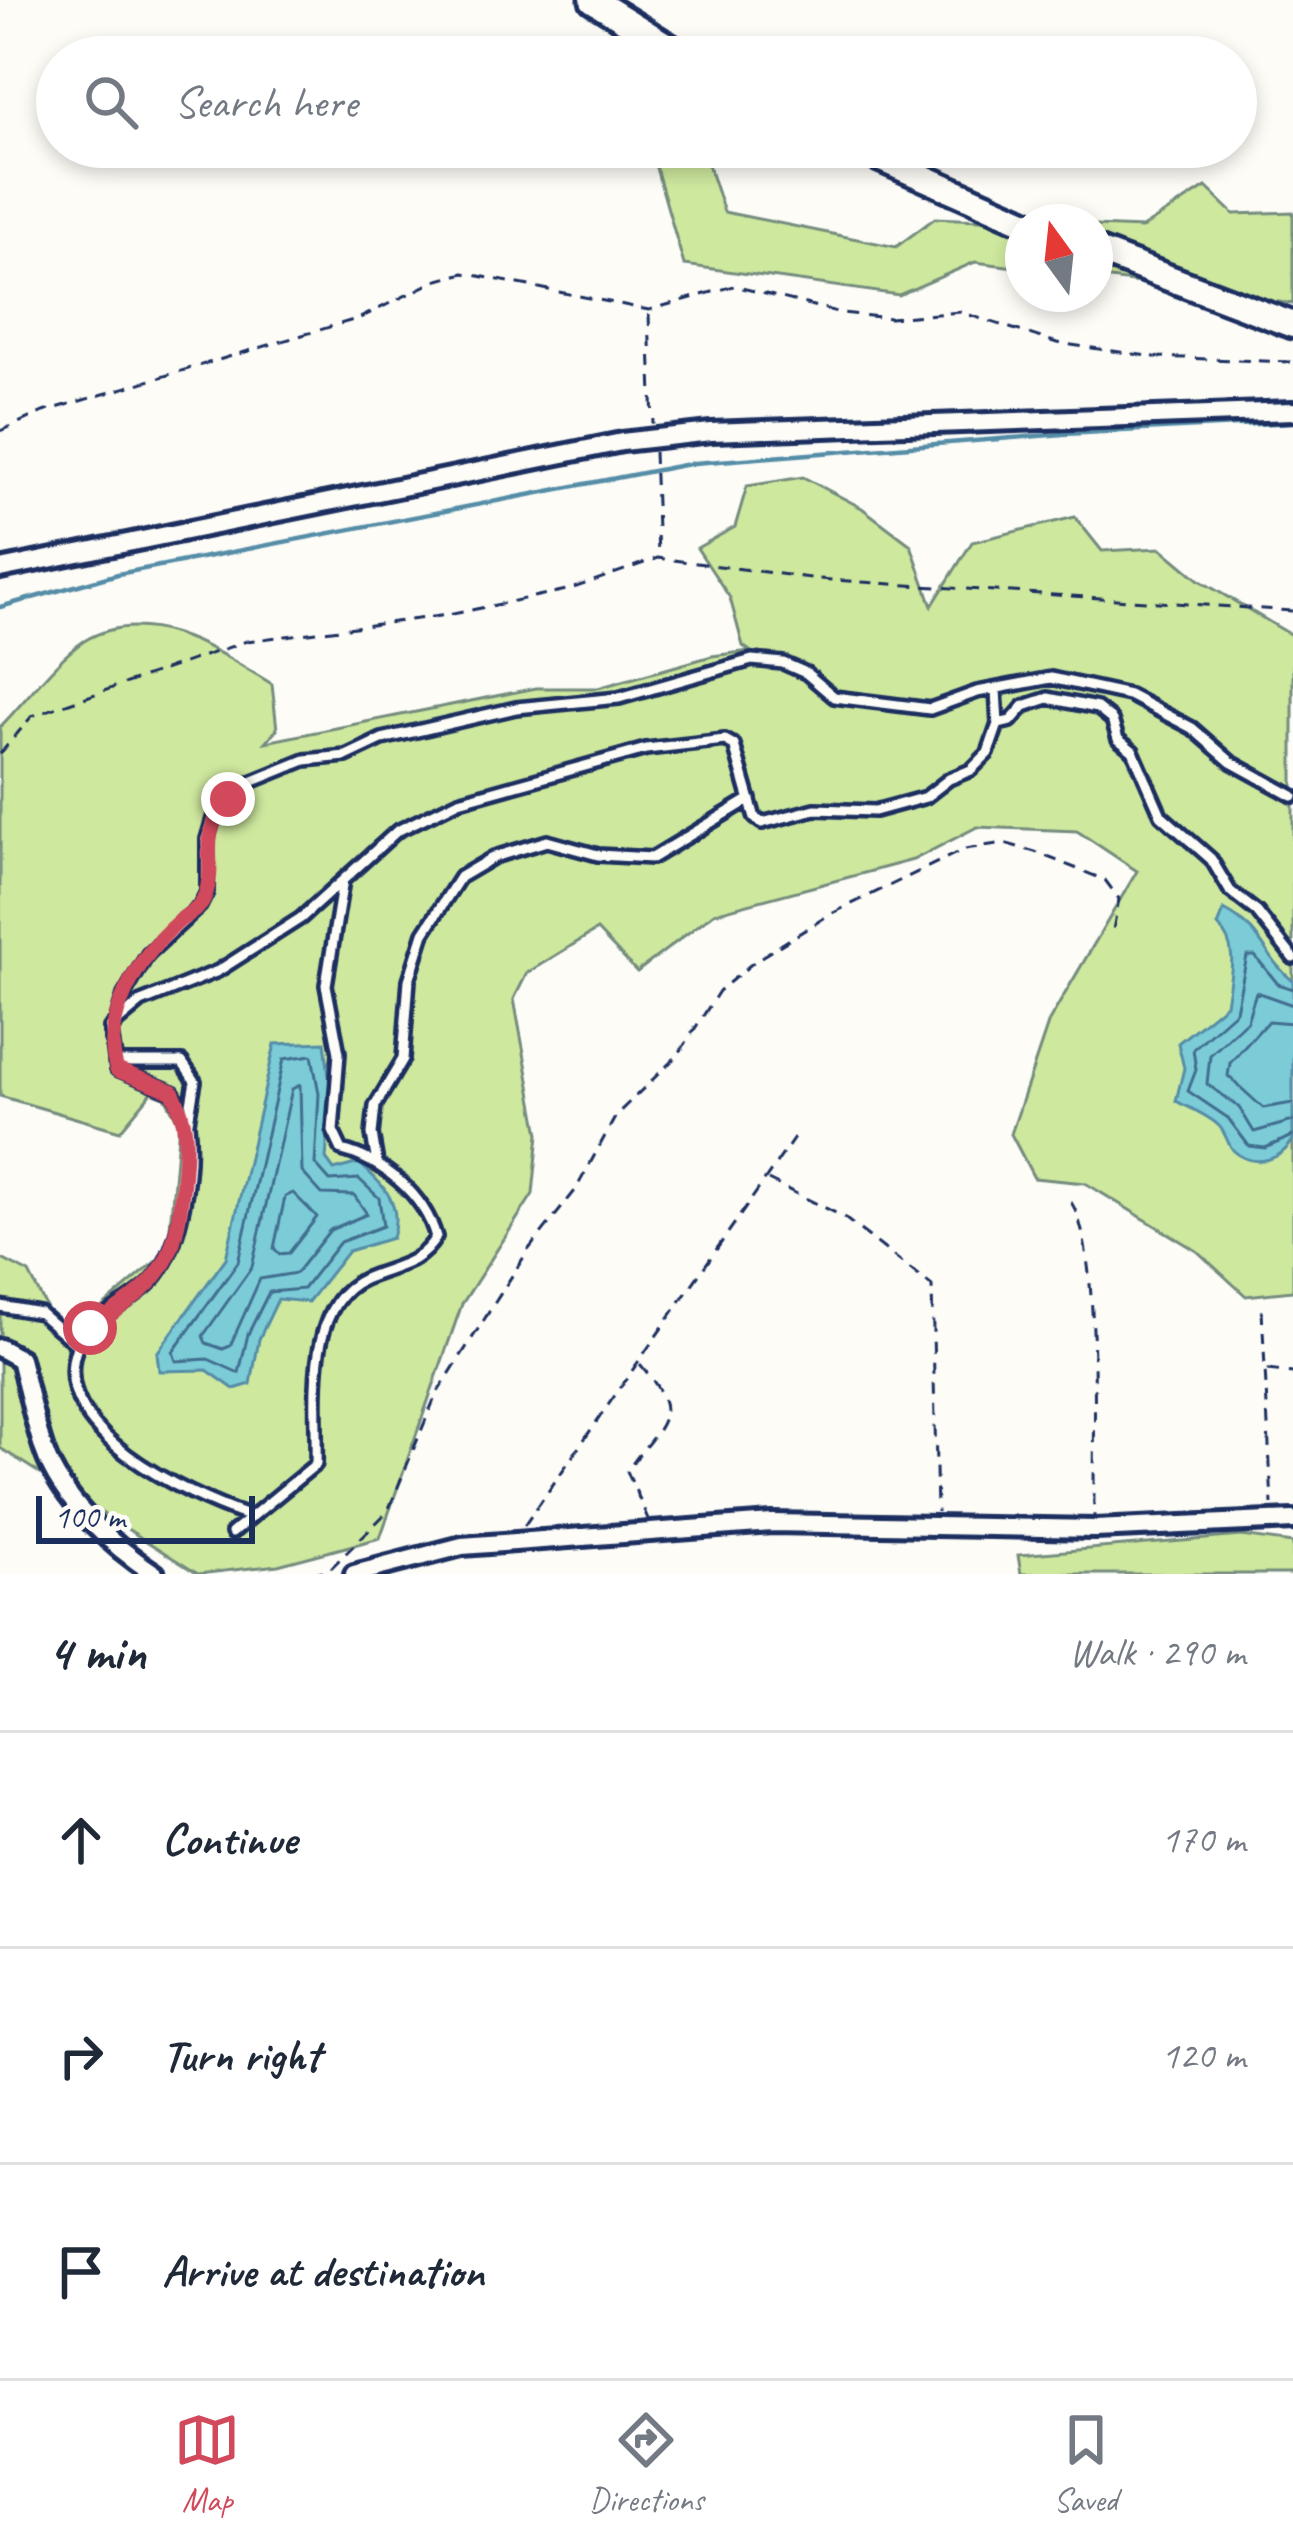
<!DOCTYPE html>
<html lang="en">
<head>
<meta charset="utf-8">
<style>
	body { margin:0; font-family:Caveat,sans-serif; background:#f2f2f3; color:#1f2937 }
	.compass { position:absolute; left:1005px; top:204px; width:108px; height:108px; border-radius:50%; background:#fff; box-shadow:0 6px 18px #0003; rotate:345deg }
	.scale { position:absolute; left:36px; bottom:30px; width:219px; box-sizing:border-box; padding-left:12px; border:6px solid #1b2f5e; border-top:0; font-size:33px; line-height:42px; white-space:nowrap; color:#1b2f5e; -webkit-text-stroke:9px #fdfcf7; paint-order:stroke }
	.stop { position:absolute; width:36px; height:36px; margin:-27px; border:9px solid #d1495b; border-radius:50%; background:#fff }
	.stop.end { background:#d1495b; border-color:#fff; box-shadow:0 3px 12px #0008 }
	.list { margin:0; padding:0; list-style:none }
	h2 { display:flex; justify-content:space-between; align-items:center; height:156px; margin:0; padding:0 48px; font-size:51px }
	h2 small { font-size:39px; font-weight:400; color:#747a83 }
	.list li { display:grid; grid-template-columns:78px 1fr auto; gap:36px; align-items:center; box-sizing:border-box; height:216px; padding:0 48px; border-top:3px solid #e0e1e3 }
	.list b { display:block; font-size:45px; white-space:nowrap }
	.list em { font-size:39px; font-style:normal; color:#747a83 }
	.icon { flex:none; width:66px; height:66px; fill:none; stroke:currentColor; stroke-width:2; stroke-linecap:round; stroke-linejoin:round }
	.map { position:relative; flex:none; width:1293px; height:1574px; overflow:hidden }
	.search { position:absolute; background:#fff; box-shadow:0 6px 18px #0003; left:36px; right:36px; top:36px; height:132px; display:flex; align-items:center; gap:30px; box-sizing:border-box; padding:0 42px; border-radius:66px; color:#747a83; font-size:45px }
	.sheet { height:804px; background:#fff }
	nav { display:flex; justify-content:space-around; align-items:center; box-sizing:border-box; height:168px; border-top:3px solid #e0e1e3; background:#fff; font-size:33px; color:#747a83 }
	nav a { display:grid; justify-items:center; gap:6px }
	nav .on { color:#d1495b }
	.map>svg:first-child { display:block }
	.green { fill:#cee89e; stroke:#748c7e; stroke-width:3 }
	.water { fill:#7cccd8; stroke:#558da7; stroke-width:3 }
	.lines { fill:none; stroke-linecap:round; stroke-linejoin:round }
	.shore { stroke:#426e8f; stroke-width:3 }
	.stream { stroke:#558da7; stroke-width:4.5 }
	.lane-casing { stroke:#1b2f5e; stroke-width:18 }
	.street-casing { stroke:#1b2f5e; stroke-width:26 }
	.secondary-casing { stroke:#1b2f5e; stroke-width:33 }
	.path { stroke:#1b2f5e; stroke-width:3; stroke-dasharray:12 9; stroke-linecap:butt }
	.lane { stroke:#fdfcf7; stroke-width:9 }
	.street { stroke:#fdfcf7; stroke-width:16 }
	.secondary { stroke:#fdfcf7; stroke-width:24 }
	.route { stroke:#d1495b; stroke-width:15 }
</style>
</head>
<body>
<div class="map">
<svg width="1293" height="1574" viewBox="0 0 1293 1574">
	<rect width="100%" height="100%" fill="#fdfcf7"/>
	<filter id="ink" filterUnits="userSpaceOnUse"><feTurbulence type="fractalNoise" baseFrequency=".00833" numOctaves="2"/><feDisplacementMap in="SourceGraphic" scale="24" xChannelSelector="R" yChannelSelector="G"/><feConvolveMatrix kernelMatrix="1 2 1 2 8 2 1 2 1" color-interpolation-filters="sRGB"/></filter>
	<g filter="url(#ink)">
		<path class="green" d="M650 147H702L724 212 896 247 935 218 1023 222V268L975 262 899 295 684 265Z
			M1206 187 1234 214 1293 212V304L1095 277V226L1142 228Z
			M803 477 862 508 911 545 932 606 972 542 1075 517 1102 551 1161 548 1199 580 1293 636V1291L1246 1296 1197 1251 1085 1183 1034 1178 1011 1134 1049 1021 1137 871 1077 831 977 827 913 860 714 913 637 972 597 930 527 973 514 999 539 1134 533 1194 462 1304 380 1538 278 1565 198 1574 0 1448V1258L29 1273 69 1352 73 1332 168 1251 179 1123 165 1097 152 1092 120 1131 0 1096V727C26 701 54 661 84 641 148 602 220 653 272 684L277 729 266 742 536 688H598L712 656 750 651 743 646 730 598 697 548 735 527 747 486Z
			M1241 1536 1293 1543V1574H1021L1018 1555Z"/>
		<path class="water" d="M1224 910C1266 932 1262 956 1293 981V1140C1281 1160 1254 1169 1234 1151 1227 1144 1226 1133 1219 1126 1208 1115 1189 1108 1176 1101L1184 1068 1178 1043 1226 1004C1230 975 1240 948 1218 926Z
			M325 1042 331 1094 326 1159 334 1170 359 1163C384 1186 403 1203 392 1238L348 1251 308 1302 278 1299 259 1339 251 1384 234 1389 207 1370 159 1371 157 1353 226 1258 275 1044Z"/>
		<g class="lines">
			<path class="shore" d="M1293 989 1278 984 1255 956H1247L1236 1011 1193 1049 1196 1070 1188 1091 1228 1118 1249 1146 1265 1148 1293 1136
				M1293 1005 1256 992 1247 1021 1210 1055 1207 1084 1239 1107 1254 1132 1293 1121
				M1293 1023 1268 1021 1230 1063 1228 1076 1263 1108 1293 1103
				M312 1055 319 1094 315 1164 330 1181 359 1179 379 1198 383 1226 340 1242 303 1289 269 1292 248 1334 239 1373 208 1359 176 1361 173 1352 238 1262 284 1059Z
				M300 1085 302 1172 322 1194 354 1195 367 1214 330 1230 296 1273 260 1279 230 1346 223 1349 206 1343 203 1336 252 1267 292 1089Z
				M293 1193 317 1217 289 1253 279 1254 274 1248 285 1197Z"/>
			<path class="stream" d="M0 607 118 574 694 463 1064 434 1293 422"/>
			<defs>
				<path id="lane" d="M996 690 998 724
					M116 1024 124 995 148 954 200 906 207 892V839L213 819 246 784 305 760 346 756 382 739 516 708 619 698 752 660 783 663 806 673 834 697 930 709 977 692 1051 678 1129 695 1192 728 1231 762 1293 796
					M115 1062H182L195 1081 188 1121
					M377 1163 372 1134 375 1106 403 1059 409 980 424 933 460 877 494 857 547 841 598 855 652 858 750 799
					M0 1306 40 1313 77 1345
					M248 1516C187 1495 45 1431 77 1347 87 1319 132 1303 152 1281 182 1249 193 1168 188 1124 187 1114 178 1101 173 1092L117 1069 110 1028 141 1002 218 971 301 918 343 880
					M232 1533 316 1464C318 1409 303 1306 364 1279 393 1266 419 1266 436 1237 424 1194 383 1161 342 1150L333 1131 339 1053 326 985 343 880 397 831 459 801 646 749 725 740 734 745 755 818 762 823 815 809 875 811 926 797 949 779 971 770 988 753 998 724 1011 721 1024 706 1048 698 1097 708 1112 720 1118 739 1133 751 1161 815 1211 859 1230 891 1257 912 1293 958"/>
				<path id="street" d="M0 569 622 442 711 432 1293 411
					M0 1348 20 1359C28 1389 34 1421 44 1450 61 1500 112 1546 155 1574
					M354 1574 462 1546 772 1523 1095 1529 1293 1520"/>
				<path id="secondary" d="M593 0 685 57
					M854 147 1025 222
					M1095 250 1293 325"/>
			</defs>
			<use href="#lane" class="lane-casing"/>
			<use href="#street" class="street-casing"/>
			<use href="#secondary" class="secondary-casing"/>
			<path class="path" d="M649 314 653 424
				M0 431 43 412 360 318 435 281 464 273 649 310 734 286 841 313 890 318 960 312 1057 343 1155 357 1293 362
				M654 452 658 556
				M0 754 32 716 247 641 448 615 571 589 658 558 818 579 1293 611
				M768 1180 842 1216 932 1286 937 1512
				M1071 1202C1102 1250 1093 1449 1094 1516
				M1262 1310 1272 1504
				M640 1364C685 1417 662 1421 627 1471L648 1519
				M1267 1370 1293 1373
				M524 1526 794 1138
				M311 1574 330 1569 388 1511 436 1395 529 1249 575 1191 617 1114 678 1055 719 991 756 960 829 915 965 849 1004 843 1035 852 1105 880 1119 899 1112 935"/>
			<use href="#lane" class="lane"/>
			<use href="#street" class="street"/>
			<use href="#secondary" class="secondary"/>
		</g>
	</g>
	<g class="lines" filter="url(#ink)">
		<path class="route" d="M90 1328C162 1281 176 1266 183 1181 186 1145 189 1123 172 1091L117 1070C100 1019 138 957 178 922 188 913 201 910 205 896 219 857 195 843 228 799"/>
	</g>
</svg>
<svg class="compass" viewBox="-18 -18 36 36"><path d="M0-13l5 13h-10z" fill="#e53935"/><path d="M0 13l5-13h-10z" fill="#747a83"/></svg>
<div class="scale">100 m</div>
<div class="stop" style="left:90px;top:1328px"></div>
<div class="stop end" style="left:228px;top:799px"></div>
<div class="search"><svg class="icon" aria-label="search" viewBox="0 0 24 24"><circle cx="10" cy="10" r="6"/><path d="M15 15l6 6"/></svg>Search here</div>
</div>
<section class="sheet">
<h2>4 min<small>Walk · 290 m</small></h2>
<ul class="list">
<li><svg class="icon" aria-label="ahead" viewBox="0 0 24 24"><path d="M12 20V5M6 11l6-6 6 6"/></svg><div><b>Continue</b></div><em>170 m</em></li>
<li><svg class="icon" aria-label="right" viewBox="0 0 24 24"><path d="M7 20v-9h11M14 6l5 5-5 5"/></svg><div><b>Turn right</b></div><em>120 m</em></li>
<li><svg class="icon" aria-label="arrive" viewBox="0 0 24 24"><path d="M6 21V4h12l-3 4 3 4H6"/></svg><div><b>Arrive at destination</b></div></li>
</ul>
</section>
<nav>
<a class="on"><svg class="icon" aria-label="map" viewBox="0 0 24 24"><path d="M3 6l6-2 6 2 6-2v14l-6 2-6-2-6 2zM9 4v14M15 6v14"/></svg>Map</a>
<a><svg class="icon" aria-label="directions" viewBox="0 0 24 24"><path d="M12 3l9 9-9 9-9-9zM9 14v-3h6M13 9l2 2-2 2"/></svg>Directions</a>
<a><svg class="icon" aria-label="saved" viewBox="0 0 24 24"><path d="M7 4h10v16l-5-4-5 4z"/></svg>Saved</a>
</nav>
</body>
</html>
